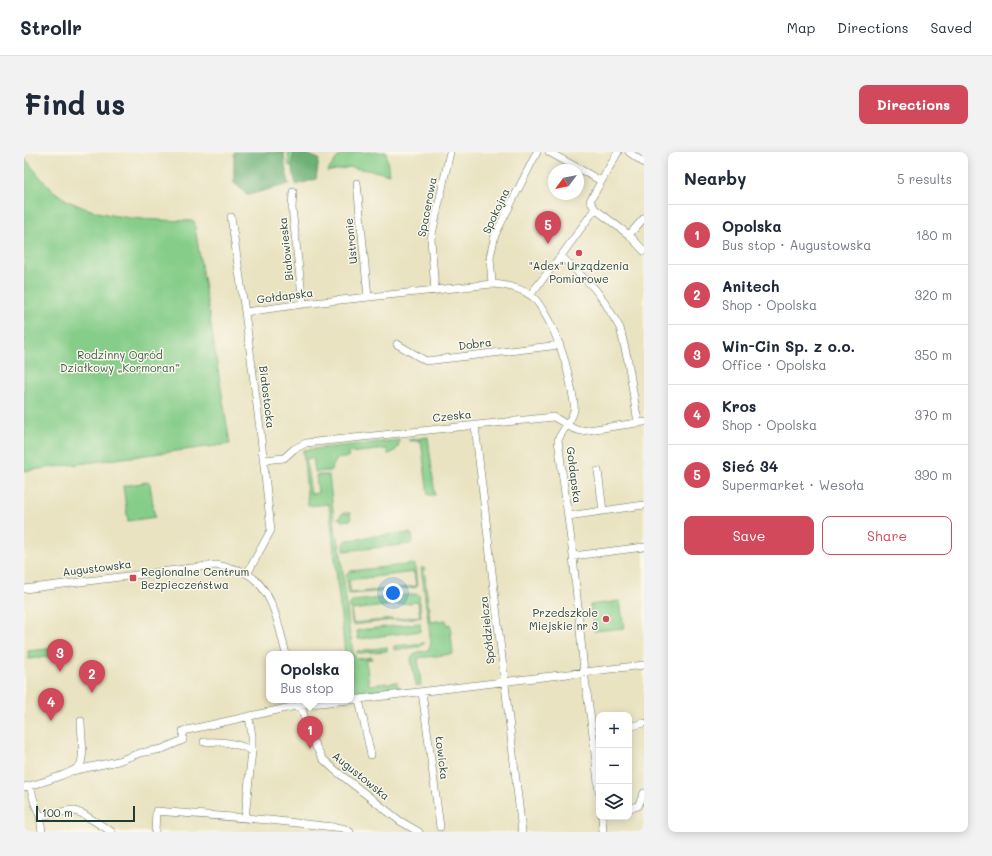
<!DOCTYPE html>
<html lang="en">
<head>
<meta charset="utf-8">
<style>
	body { margin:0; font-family:Mali,sans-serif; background:#f2f2f3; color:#1f2937 }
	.controls { position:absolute; right:12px; bottom:12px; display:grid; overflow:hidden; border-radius:8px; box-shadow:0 2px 10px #0003 }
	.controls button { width:36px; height:36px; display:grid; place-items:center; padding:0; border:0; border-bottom:1px solid #e0e1e3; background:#fff; color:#1f2937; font:20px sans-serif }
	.compass { position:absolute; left:524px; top:12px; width:36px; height:36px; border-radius:50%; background:#fff; box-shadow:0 2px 10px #0003; rotate:238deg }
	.scale { position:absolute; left:12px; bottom:10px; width:99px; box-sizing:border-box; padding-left:4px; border:2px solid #1f3d34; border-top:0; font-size:11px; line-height:14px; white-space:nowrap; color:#1f3d34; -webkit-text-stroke:3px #fbf7ec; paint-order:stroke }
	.you { position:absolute; left:369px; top:441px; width:14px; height:14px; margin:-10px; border:3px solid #fff; border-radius:50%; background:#1a73e8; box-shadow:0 0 0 6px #1a73e833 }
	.badge { display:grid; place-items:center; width:26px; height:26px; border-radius:50%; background:#d1495b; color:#fff; font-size:13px; font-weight:700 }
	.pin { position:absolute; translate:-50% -33px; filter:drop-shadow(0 1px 2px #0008) }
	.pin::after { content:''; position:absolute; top:21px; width:14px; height:12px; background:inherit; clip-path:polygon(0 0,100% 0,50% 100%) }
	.popup { position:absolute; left:242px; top:499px; width:88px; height:52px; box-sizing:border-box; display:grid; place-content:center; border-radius:8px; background:#fff; filter:drop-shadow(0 1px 3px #0005); font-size:13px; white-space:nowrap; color:#747a83 }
	.popup b { font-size:15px; color:#1f2937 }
	.popup::after { content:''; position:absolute; left:50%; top:100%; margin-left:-8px; border:8px solid transparent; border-top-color:#fff }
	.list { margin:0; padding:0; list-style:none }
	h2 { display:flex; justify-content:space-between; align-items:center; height:52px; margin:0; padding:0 16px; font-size:17px }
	h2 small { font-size:13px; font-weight:400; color:#747a83 }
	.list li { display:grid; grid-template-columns:26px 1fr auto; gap:12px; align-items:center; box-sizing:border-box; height:60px; padding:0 16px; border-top:1px solid #e0e1e3 }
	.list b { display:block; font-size:15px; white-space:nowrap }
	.list p { margin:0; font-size:13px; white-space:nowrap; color:#747a83 }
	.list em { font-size:13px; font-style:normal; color:#747a83 }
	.actions { display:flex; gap:8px; padding:12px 16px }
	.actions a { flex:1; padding:9px 0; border:1px solid #d1495b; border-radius:8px; text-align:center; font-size:14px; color:#d1495b }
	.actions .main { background:#d1495b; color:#fff }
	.icon { flex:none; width:22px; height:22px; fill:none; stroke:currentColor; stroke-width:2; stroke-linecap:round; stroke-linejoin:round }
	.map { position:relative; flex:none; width:620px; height:680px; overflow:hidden; border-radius:8px }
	header { display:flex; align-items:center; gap:24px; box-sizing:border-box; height:56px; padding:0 20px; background:#fff; border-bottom:1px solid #e0e1e3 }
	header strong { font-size:19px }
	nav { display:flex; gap:22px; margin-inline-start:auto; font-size:14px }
	.intro { display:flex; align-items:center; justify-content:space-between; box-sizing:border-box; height:96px; padding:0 24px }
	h1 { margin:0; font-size:28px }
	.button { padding:10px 18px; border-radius:8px; background:#d1495b; color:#fff; font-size:14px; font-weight:700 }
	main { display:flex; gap:24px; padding:0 24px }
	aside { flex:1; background:#fff; border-radius:8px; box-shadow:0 2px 10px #0003 }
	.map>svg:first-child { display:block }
	.green { fill:#86cd89; stroke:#52855e }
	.forest { fill:#6cb075; stroke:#467654 }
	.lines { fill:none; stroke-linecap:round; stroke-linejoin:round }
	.minor-casing { stroke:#667765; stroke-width:8 }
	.minor { stroke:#fff; stroke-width:7 }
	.poi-dot { fill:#d1495b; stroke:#fbf7ec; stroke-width:1.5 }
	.labels { text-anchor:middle; stroke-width:3; stroke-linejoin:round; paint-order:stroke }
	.street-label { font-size:11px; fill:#1f3d34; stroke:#fbf7ec }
	.poi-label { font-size:11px; fill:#1f3d34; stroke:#fbf7ec }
	.park-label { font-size:11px; fill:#396149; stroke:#fbf7ec }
</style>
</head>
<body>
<header>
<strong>Strollr</strong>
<nav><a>Map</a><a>Directions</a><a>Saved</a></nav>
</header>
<div class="intro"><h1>Find us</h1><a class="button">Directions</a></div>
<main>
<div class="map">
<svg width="620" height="680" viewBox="0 0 620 680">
	<rect width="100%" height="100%" fill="#fbf7ec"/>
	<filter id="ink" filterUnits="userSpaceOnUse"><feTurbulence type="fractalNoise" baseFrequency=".025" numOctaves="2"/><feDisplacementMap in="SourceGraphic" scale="8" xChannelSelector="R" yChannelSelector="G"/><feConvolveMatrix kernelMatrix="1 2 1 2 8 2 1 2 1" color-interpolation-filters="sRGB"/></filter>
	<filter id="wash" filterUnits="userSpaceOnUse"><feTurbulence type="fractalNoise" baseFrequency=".012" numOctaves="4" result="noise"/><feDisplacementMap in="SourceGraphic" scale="16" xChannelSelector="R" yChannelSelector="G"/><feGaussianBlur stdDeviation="0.9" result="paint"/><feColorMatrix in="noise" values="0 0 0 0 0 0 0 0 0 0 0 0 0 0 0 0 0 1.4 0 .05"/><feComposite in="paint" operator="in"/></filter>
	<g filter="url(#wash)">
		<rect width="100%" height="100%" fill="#e9e3c1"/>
		<path class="green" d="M264 0H270L268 14H265Z
			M321 0H362L365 22 326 15 303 20 313 6Z
			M0 5C9 16 20 31 31 40 65 68 127 68 170 69L206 292 0 319Z
			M404 285 411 343H404L397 289H388L384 288Z
			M376 288C374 295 372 301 364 302L363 297 324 301 325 305 313 307 306 319 291 320 289 306 282 307 287 342 294 341 292 323H305L312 383 316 393 314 394V395H316L326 484C329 491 327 502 333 507L348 505V507L342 508 345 533 373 530V534H376V536L327 542V502H321L305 352 284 354 279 298Z
			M123 330 126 332 131 365 104 369 99 334Z
			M319 361H326L327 368 317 369V366L313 367Z
			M386 381 388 383 389 390 387 392 320 399V390L324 388 341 386V385Z
			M389 412 391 413 393 435 369 438 368 437 392 434 390 420 325 428 327 441 365 437V439L325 442 322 423 326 419Z
			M397 416H400L406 470 422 468 423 473 426 472 429 502 394 506 397 533 392 534 387 507C389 498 397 501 404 498L407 491Z
			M393 442 395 443 397 465 371 468V467L396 464 394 450 327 458 329 471 369 467V468L329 473 328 471 326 452 329 449Z
			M596 449 600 476 570 479 566 453Z
			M396 471 397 479 334 487 333 479 335 478Z
			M401 491 395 495 370 498V494Z
			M363 495V499L335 501H333V499Z
			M32 496 33 504 5 507 4 499Z"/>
		<path class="forest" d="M210 0H260L261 13 265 32 224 43 210 31Z
			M270 0H276L295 7 292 27 272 33 268 14Z"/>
	</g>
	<g filter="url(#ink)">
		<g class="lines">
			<defs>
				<path id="minor" d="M525 0 577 29
					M605 0 620 11
					M333 31 344 145
					M269 40 268 56 279 152
					M571 57 605 83 620 99
					M207 65 221 160 236 277 247 378 223 422
					M605 83 620 66
					M537 104 570 136 580 149 596 176 604 209 614 271
					M468 132 466 105 471 83 513 0
					M411 139 407 87 426 0
					M506 143 537 104 571 57 566 49 594 0
					M221 160 279 152 468 132C482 133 495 135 506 143 513 147 517 155 521 162 535 186 543 212 548 240 549 245 551 253 550 258 548 269 538 278 534 288L549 404 560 520 569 583 575 640
					M373 192 402 209 536 193
					M451 273 498 680
					M240 308 260 306 270 297 282 291 530 265 550 277 557 279 620 270
					M574 319 579 359
					M544 364 620 353
					M549 404 620 395
					M0 437 192 413C202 415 212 416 222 421 249 436 255 475 262 502
					M398 540 416 675
					M275 548 287 586 299 607 312 619 376 669 395 680
					M327 548 620 513
					M335 548 347 603
					M605 575 620 571
					M180 590C197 589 213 590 228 599
					M48 619 94 609 116 601 138 597 159 588V579L276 553 325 548
					M6 634 11 652 16 664 18 680
					M0 635C10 633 51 621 56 613 61 605 57 579 57 569
					M605 656 614 654 620 641
					M16 664 48 658 59 662 88 680
					M578 665 579 680
					M221 666 228 599V584L225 565
					M131 680 132 659 245 668 319 676 326 680"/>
			</defs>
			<use href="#minor" class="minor-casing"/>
			<use href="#minor" class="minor"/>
		</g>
	</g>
	<g class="poi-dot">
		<circle cx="555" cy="101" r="4"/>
		<rect x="105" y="422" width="8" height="8" rx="2"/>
		<circle cx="582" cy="467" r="4"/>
	</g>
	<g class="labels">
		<g class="street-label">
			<text transform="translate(403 55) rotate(-79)" y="4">Spacerowa</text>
			<text transform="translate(472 59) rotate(-65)" y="4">Spokojna</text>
			<text transform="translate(327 89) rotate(-96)" y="4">Ustronie</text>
			<text transform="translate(262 97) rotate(-96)" y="4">Białowieska</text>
			<text transform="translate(261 144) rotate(-7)" y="4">Gołdapska</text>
			<text transform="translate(451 192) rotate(-7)" y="4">Dobra</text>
			<text transform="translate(243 245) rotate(83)" y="4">Białostocka</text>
			<text transform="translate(428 264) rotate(-6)" y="4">Czeska</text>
			<text transform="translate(550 323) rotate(83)" y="4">Gołdapska</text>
			<text transform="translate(73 416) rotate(-7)" y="4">Augustowska</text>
			<text transform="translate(463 478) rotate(-96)" y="4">Spółdzielcza</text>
			<text transform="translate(418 606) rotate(83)" y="4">Łowicka</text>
			<text transform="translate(337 624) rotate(39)" y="4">Augustowska</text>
		</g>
		<g class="poi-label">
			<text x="555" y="118">"Adex" Urządzenia<tspan x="555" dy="13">Pomiarowe</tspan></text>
			<text x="117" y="424" text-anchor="start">Regionalne Centrum<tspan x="117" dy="13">Bezpieczeństwa</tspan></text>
			<text x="574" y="465" text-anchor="end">Przedszkole<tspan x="574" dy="13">Miejskie nr 3</tspan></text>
		</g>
		<g class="park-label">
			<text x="96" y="207">Rodzinny Ogród<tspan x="96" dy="13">Działkowy „Kormoran”</tspan></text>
		</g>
	</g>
</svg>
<div class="controls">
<button>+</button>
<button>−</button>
<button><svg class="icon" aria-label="layers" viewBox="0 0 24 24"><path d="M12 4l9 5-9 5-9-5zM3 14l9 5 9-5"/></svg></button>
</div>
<svg class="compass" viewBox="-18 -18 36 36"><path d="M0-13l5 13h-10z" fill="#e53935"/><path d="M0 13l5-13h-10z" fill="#747a83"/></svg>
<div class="scale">100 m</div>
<div class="you"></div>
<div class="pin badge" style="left:286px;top:597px">1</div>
<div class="popup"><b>Opolska</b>Bus stop</div>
<div class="pin badge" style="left:68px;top:541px">2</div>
<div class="pin badge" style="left:36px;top:520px">3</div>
<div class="pin badge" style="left:27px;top:569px">4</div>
<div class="pin badge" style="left:524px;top:92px">5</div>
</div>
<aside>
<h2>Nearby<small>5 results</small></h2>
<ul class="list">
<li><span class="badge">1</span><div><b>Opolska</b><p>Bus stop · Augustowska</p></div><em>180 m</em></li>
<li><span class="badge">2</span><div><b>Anitech</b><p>Shop · Opolska</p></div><em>320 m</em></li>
<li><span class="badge">3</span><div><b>Win-Cin Sp. z o.o.</b><p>Office · Opolska</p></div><em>350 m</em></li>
<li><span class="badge">4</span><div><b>Kros</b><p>Shop · Opolska</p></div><em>370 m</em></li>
<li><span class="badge">5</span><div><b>Sieć 34</b><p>Supermarket · Wesoła</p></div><em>390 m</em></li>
</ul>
<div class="actions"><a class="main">Save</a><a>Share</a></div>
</aside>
</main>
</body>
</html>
